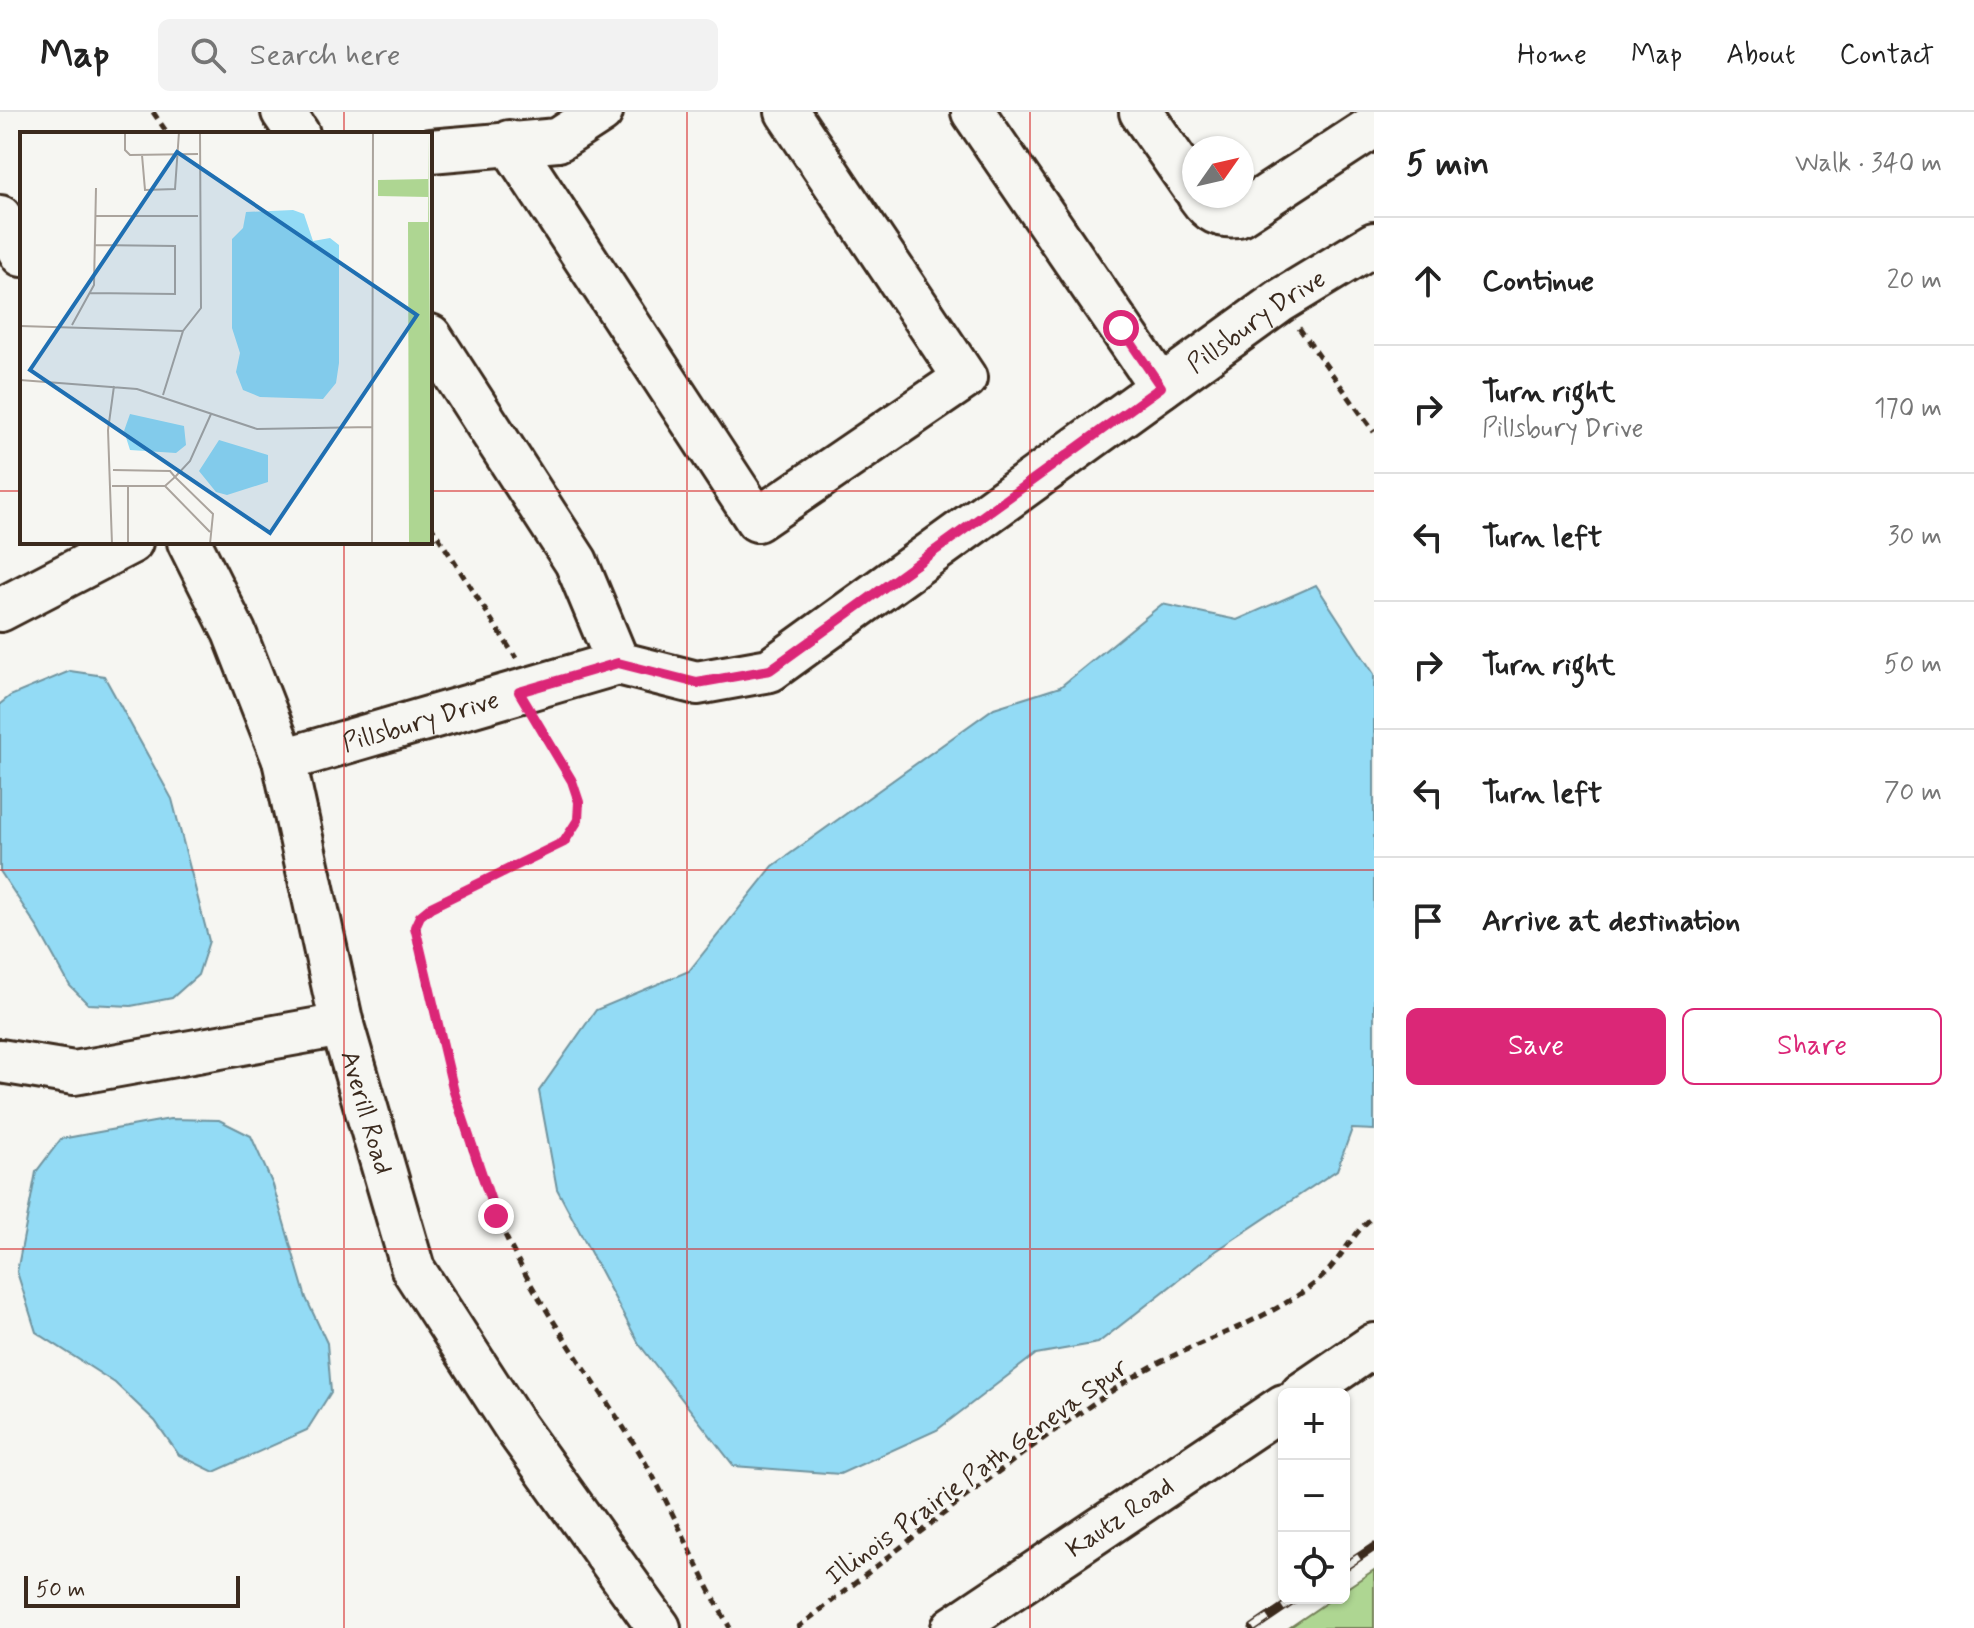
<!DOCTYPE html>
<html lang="en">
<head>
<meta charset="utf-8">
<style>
	body { margin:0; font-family:Mynerve,sans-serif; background:#f2f2f2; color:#222 }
	.controls { position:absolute; right:24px; bottom:24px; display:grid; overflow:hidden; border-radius:12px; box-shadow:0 2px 6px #0004 }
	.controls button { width:72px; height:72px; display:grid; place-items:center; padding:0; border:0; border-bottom:2px solid #e0e0e0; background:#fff; color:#222; font:40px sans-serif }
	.compass { position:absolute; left:1182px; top:24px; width:72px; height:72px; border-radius:50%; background:#fff; box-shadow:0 2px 6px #0004; rotate:56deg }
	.scale { position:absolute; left:24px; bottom:20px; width:216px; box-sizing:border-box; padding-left:8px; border:4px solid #3b2a1e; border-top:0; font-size:22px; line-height:28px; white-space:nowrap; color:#3b2a1e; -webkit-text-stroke:6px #f6f6f2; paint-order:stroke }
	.stop { position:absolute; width:24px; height:24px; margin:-18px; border:6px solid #db2777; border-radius:50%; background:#fff }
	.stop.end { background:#db2777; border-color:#fff; box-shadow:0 2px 8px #0008 }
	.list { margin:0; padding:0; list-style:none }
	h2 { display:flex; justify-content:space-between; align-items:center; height:104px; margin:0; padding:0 32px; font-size:34px }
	h2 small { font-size:26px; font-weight:400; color:#767676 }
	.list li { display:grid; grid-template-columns:52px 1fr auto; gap:24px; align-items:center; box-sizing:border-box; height:128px; padding:0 32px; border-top:2px solid #e0e0e0 }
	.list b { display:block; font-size:30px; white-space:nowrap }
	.list p { margin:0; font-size:26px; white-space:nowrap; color:#767676 }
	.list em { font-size:26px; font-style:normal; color:#767676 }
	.actions { display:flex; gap:16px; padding:24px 32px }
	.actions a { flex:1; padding:18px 0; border:2px solid #db2777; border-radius:12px; text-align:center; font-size:28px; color:#db2777 }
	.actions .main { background:#db2777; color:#fff }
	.icon { flex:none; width:44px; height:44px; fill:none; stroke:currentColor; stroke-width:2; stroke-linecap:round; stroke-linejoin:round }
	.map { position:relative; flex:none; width:1374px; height:1516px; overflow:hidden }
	header { display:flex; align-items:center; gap:48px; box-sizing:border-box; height:112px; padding:0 40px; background:#fff; border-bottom:2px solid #e0e0e0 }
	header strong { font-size:38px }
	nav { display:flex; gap:44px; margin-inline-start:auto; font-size:28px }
	.search { width:560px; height:72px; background:#f2f2f2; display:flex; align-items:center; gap:20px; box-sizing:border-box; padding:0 28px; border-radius:12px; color:#767676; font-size:30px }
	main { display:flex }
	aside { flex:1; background:#fff }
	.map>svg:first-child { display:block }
	.green { fill:#aed692; stroke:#748058; stroke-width:2 }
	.water { fill:#93dbf5; stroke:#70949f; stroke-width:2 }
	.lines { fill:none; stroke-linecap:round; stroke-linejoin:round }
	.minor-casing { stroke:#3b2a1e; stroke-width:48 }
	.path { stroke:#3b2a1e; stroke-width:5; stroke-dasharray:8 6; stroke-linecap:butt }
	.minor { stroke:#f6f6f2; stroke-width:42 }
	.rail-casing { stroke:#3b2a1e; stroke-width:9 }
	.rail { stroke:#f6f6f2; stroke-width:6; stroke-dasharray:18; stroke-linecap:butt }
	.route { stroke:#db2777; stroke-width:10 }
	.grid { fill:none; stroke:#d62828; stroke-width:2; stroke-opacity:0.55 }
	.labels { text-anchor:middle; stroke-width:6; stroke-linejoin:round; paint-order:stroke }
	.street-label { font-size:26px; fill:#3b2a1e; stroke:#f6f6f2 }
	.inset-road { fill:none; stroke:#aba49d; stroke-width:2 }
	.view { fill:#1f6fb2; fill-opacity:0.15; stroke:#1f6fb2; stroke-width:4 }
	.inset-edge { fill:none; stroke:#3b2a1e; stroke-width:4 }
</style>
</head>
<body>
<header>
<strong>Map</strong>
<div class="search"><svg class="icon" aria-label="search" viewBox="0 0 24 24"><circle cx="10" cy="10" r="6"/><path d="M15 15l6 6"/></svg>Search here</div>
<nav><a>Home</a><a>Map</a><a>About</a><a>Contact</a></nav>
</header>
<main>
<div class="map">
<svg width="1374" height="1516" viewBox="0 0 1374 1516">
	<rect width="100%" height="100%" fill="#f6f6f2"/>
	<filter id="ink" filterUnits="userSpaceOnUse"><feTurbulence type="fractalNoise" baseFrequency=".0125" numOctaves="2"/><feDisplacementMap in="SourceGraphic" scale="16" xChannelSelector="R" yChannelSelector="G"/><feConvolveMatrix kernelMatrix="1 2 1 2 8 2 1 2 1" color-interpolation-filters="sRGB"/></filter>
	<g filter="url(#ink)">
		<path class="green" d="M1374 1458V1516H1289L1333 1486H1344V1478Z"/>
		<path class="water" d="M1316 473 1374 562V1018L1352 1017 1337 1058 1213 1141 1098 1231 1036 1242 937 1318 840 1362 734 1354 639 1232 557 1077 539 979 596 898 689 859 773 754 994 596 1060 575 1162 492 1237 508Z
			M70 559 104 564 172 687 209 829 198 863 172 886 131 894 88 892 70 874 39 818 0 759V592L10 584Z
			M170 1007 219 1008 251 1024 273 1073 306 1186 327 1231 331 1280 307 1318 214 1360 179 1343 155 1309 115 1271 36 1220 17 1160 36 1060 61 1027Z"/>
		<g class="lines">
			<defs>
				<g id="minor">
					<path d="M283 0 298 22"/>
					<path d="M973 0 1161 275"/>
					<path d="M1141 0 1194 76"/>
					<path d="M509 30 757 408 965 266 787 0"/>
					<path d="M430 39 558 28 601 0"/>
					<path d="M1199 84C1210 100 1219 105 1238 103L1374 14"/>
					<path d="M0 105 22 143"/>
					<path d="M430 224 576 450 618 551"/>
					<path id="s1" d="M189 430 234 520 284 648 342 913 413 1157 516 1316 659 1516"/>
					<path d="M0 498 131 430"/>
					<path id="s2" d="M284 648 618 551 697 571 770 558 1280 189 1374 132"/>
					<path d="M0 949 74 961 342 913"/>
					<path d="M1302 1282 1374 1233"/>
					<path id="s3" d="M953 1516 1284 1294"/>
				</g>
			</defs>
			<use href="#minor" class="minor-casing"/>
			<path class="path" d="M153 0 168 22
				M1299 216 1374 320
				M430 412 516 546
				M537 610 572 669 579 690 578 708 564 730 431 795 420 804 416 826C440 920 459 1016 497 1105 533 1189 590 1261 638 1338 673 1396 697 1458 730 1516
				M797 1516C907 1432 1015 1341 1132 1266 1191 1229 1256 1216 1314 1172 1338 1154 1350 1123 1374 1104"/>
			<use href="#minor" class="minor"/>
			<defs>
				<path id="rail" d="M1344 1455 1374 1435
					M1253 1516 1297 1486"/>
			</defs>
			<use href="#rail" class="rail-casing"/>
			<use href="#rail" class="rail"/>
		</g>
	</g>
	<g class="lines" filter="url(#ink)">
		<path class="route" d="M496 1104 454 980 415 815 420 804 431 795 564 730 578 708 579 690 572 669 519 580 618 551 697 571 770 558 1161 275 1121 216"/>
	</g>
	<path class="grid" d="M344 0V22M687 0V1516M1030 0V1516M0 379H22M430 379H1374M344 430V1516M0 758H1374M0 1137H1374"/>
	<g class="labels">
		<g class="street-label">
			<text dy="9" stroke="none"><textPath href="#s2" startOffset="1102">Pillsbury Drive</textPath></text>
			<text dy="9" stroke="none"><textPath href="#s2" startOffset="142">Pillsbury Drive</textPath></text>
			<text dy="9" stroke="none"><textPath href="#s1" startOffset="600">Averill Road</textPath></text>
			<text transform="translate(976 1359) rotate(-36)" y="9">Illinois Prairie Path Geneva Spur</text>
			<text dy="9" stroke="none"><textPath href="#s3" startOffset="200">Kautz Road</textPath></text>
		</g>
	</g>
	<g transform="translate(20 20)">
		<rect width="412" height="412" fill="#f6f6f2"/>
		<path d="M408 0 412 412H389L388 90H408V65L358 64V48L408 47Z" fill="#aed692"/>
		<path d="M273 78 284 82 293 109 310 106 319 113V231L316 251 303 267 240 265 223 258 216 240 220 221 212 196V107L223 96 226 80ZM110 282 164 294 166 313 156 321 110 318 104 299ZM199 308 248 323V350L207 363 196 360 179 339Z" fill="#93dbf5"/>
		<path class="inset-road" d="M105 0V18L110 23 178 22M122 23 125 58 155 57 159 0M75 84H178M69 161 155 162V114L75 113M52 193 74 153 76 56M0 194 163 199M0 248 117 257 237 297 352 295M143 263 163 199 181 176 180 0M93 338 150 339 155 345 145 354 190 400M92 354H145M108 354V412M92 412 88 298 94 254M190 412 193 382 155 345 170 329 191 282M352 412 353 0"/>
		<path class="view" d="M157 20 397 183 250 401 10 238Z"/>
		<rect width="412" height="412" class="inset-edge"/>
	</g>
</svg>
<div class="controls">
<button>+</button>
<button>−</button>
<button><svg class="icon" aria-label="locate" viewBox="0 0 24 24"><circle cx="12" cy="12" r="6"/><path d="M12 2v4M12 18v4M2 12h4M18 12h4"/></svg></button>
</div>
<svg class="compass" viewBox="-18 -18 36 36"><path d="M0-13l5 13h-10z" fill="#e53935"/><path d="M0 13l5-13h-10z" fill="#767676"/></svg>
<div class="scale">50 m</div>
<div class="stop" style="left:1121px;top:216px"></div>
<div class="stop end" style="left:496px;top:1104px"></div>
</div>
<aside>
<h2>5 min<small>Walk · 340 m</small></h2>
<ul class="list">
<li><svg class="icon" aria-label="ahead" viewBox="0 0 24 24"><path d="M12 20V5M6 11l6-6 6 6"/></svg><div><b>Continue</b></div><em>20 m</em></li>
<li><svg class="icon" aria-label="right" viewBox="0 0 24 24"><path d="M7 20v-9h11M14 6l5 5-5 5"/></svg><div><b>Turn right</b><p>Pillsbury Drive</p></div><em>170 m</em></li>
<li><svg class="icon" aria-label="left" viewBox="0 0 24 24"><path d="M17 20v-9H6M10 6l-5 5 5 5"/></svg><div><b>Turn left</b></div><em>30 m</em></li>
<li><svg class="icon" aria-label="right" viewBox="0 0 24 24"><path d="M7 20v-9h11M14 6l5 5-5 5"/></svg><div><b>Turn right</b></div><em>50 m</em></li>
<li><svg class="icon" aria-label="left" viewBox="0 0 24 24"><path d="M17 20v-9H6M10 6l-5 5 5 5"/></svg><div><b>Turn left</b></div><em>70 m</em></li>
<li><svg class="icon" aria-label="arrive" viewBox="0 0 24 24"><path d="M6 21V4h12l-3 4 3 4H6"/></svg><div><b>Arrive at destination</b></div></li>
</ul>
<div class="actions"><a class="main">Save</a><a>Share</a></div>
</aside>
</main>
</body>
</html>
